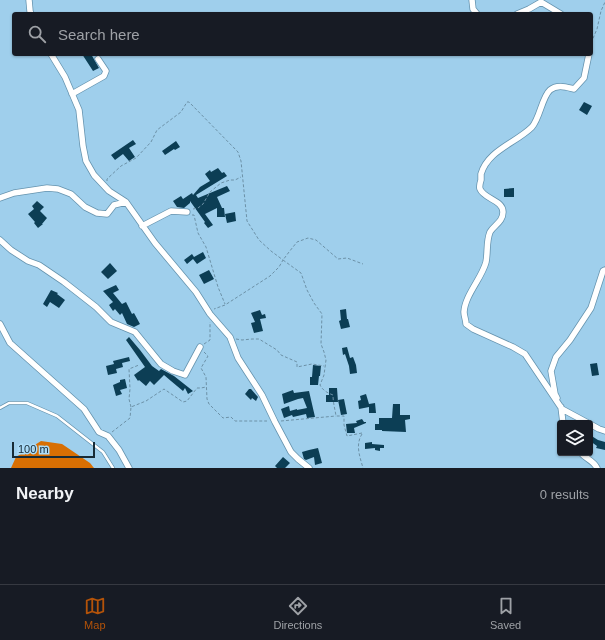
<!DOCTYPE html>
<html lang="en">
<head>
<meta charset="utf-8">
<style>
	body { margin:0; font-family:Arial,sans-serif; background:#242831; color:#f1f3f6 }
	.controls { position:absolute; right:12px; bottom:12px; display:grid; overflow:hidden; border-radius:4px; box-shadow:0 1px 3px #0004 }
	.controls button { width:36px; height:36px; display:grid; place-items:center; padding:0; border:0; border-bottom:1px solid #363941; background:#171b24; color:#f1f3f6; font:20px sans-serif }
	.scale { position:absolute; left:12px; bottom:10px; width:83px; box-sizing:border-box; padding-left:4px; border:2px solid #172b36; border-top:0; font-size:11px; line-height:14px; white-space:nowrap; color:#172b36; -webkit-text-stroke:3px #abdcf9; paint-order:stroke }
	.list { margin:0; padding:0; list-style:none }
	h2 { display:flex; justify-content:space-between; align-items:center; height:52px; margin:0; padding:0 16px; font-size:17px }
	h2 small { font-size:13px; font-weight:400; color:#9ea1a6 }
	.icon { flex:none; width:22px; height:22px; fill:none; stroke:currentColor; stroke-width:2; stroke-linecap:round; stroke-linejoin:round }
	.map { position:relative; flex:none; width:605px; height:468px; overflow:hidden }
	.search { position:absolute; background:#171b24; box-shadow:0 1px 3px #0004; left:12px; right:12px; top:12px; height:44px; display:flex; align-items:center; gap:10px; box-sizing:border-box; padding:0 14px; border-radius:4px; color:#9ea1a6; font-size:15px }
	.sheet { height:116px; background:#171b24 }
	nav { display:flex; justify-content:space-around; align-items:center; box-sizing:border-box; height:56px; border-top:1px solid #363941; background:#171b24; font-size:11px; color:#9ea1a6 }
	nav a { display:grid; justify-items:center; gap:2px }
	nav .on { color:#b45309 }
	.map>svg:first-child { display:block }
	.forest { fill:#d86f03 }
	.building { fill:#0c3e55 }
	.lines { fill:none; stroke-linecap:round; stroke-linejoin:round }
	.lane-casing { stroke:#6593ae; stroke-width:4 }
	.street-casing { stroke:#6593ae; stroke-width:7 }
	.path { stroke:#6c91a7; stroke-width:1; stroke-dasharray:3 2; stroke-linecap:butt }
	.lane { stroke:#fff; stroke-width:2.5 }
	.street { stroke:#fff; stroke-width:5.5 }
</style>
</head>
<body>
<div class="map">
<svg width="605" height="468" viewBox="0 0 605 468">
	<rect width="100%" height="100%" fill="#9fcfec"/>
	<path class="forest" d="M41 441 62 444 90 463 94 468H11L16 457Z"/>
	<path class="building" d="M82 54H91L99 68 93 71Z
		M584 102 592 106 587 115 579 110Z
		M133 140 136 144 129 148 135 157 129 161 123 154 115 160 111 155Z
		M176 141 180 147 175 150 174 149 165 155 162 151Z
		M218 168 222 173 224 172 227 176 196 195 198 198 227 186 230 191 217 197 222 208H224L225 217H217V208L205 214 213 225 208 228 204 223 205 222 190 201V203L184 208 177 207 173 201 181 196 183 199 192 193 193 195 200 187 210 181 205 174 210 170 211 172Z
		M514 188V197H504V189Z
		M37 201 44 207 40 211 47 218 42 224H43L38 228 34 223 35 222 28 214 34 209 32 206Z
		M235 212 236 221 227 223 225 214Z
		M203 252 206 258 197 264 193 259 187 264 184 260 192 254 194 257Z
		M110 263 117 271 108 279 101 272Z
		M209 270 214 279 204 284 199 275Z
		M116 285 119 290 113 293 122 304 126 302 132 314 134 313 140 324 134 327 127 324 122 313 120 315 115 309 113 311 109 305 113 302 103 291Z
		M51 290 58 293 57 294 65 300 59 308 50 302 47 307 43 304Z
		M346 309 347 319H348L350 327 341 329 339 321 341 320 340 310Z
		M260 310 262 315 265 314 266 318 260 319 263 331 254 333 251 323 255 322 251 313Z
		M129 337 140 350 152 366 159 371 161 369 174 376 193 391 188 394 185 388 183 391 171 381 164 375 154 385 150 381 146 386 139 380 138 381 134 375 145 367 126 340Z
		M347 347 350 358 353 357 356 365 357 373 350 374 349 366 345 354 343 355 342 348Z
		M129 357 130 361 122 363 123 367 116 369 117 373 108 375 106 366 114 364 113 361Z
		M597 363 599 375 592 376 590 364Z
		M313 365 321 366 320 376H319L318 385H310V377H312Z
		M125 379 127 388 120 390 122 394 116 396 113 385 120 382V380Z
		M329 388H337L338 402H326V395H329Z
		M249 389H251L258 397 256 401 252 398 251 400 245 394Z
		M293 390 294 393 309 391 315 417 307 418 306 414 293 417 292 415 284 418 281 409 289 406 290 411 297 409V410L307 408 303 398 298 399 284 404 282 394Z
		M366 394 369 404 375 403 376 413H369V407L359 409 358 401 361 400 360 396Z
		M344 399 347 414 341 415 338 400Z
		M393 404H400V415H410V419L405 420 406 432 382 431V430H375V424H379V418H392Z
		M362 419 364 422H366V423L354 428 355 433H347L346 424 357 423 356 421Z
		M590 435 598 440 605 442V450L596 448 597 446 590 441Z
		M372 442V444L384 445V448H380V451L375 450V448L365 449V443Z
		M318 448 322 463 315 465 314 457 306 460 304 459 302 452 309 450Z
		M283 457 290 463 285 468H277L275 466Z"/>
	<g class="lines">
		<defs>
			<path id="lane" d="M0 408 9 403H27L57 416 103 452 113 468"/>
			<path id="street" d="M29 0 30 11 31 14
				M472 0 473 9 477 14
				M517 14 529 9 541 2 561 14
				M51 54 65 77 79 110 83 146 86 161 94 175 109 191 126 202 155 243 196 292 210 314 230 337 238 358 262 395 275 422 291 452 298 459 309 468
				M72 94 104 76 106 71 98 59
				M0 198 14 193 47 188 58 189 71 194 85 207 97 213 107 214 114 205 126 202
				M142 226 171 211 187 212
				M0 240 11 250 28 261 39 265 64 282 96 307 111 322 135 332 161 364 173 371 185 375 200 347
				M0 324 10 343 84 409 99 432 108 436 119 450 129 468
				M557 398 555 394 551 371 556 357 570 340 591 308 603 271 605 270
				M561 407 563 423
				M588 423 562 409 525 354 513 347 473 329 466 324C466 320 464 316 464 312 465 295 482 278 486 262 488 252 486 242 490 232 494 225 503 222 503 212 503 200 484 199 480 189 479 186 480 183 481 180 481 179 481 175 481 174 488 150 516 143 532 127 540 118 542 97 550 90 557 84 566 87 574 89L584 78 589 54
				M590 424 599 429 605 431
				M581 453C586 459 594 461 597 468"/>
		</defs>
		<use href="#lane" class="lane-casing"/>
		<use href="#street" class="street-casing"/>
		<path class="path" d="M591 43 597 29 601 11 605 2
			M107 181V179L121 166 136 158 151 142 157 130 181 112 187 102H189L238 152 241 161 247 221 259 240 271 251 283 260 279 267 270 276 225 305 214 309
			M193 209 198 208 203 204 210 192 221 183 230 180H235L241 177
			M192 215H194L198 233 206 247 218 287 225 304
			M236 339 242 340 252 339H259L277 350 281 355 297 362V367L312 364 324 366
			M204 344 210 340V322
			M204 352 208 356 201 368 206 377 207 399 209 404 223 418 231 417 235 421H267
			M131 407 129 399 130 389 129 369 139 365
			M281 421 336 416
			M112 432 130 418 131 407 146 401 164 389 183 402 187 401 197 388H201L206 387
			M362 433 347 436 344 425V416H336C335 409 333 403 333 395 328 393 323 391 320 385L324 375 326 360 324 352 321 344 322 314 314 303 307 290 301 273 283 260 289 252 297 242 308 238 316 240 338 259 347 258 363 264
			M362 434C355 445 360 457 363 468"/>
		<use href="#lane" class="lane"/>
		<use href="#street" class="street"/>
	</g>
</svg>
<div class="controls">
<button><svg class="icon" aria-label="layers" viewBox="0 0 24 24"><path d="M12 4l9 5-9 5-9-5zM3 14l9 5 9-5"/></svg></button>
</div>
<div class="scale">100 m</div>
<div class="search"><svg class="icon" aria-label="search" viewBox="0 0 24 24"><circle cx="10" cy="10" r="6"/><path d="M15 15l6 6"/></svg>Search here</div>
</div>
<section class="sheet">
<h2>Nearby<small>0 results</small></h2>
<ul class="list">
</ul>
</section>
<nav>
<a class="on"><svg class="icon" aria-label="map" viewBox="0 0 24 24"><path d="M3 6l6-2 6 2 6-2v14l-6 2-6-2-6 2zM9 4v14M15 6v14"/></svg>Map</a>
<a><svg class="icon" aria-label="directions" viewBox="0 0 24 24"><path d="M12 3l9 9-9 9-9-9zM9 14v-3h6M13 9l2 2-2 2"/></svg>Directions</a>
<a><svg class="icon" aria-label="saved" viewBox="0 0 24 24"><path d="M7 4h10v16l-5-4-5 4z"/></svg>Saved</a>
</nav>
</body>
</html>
